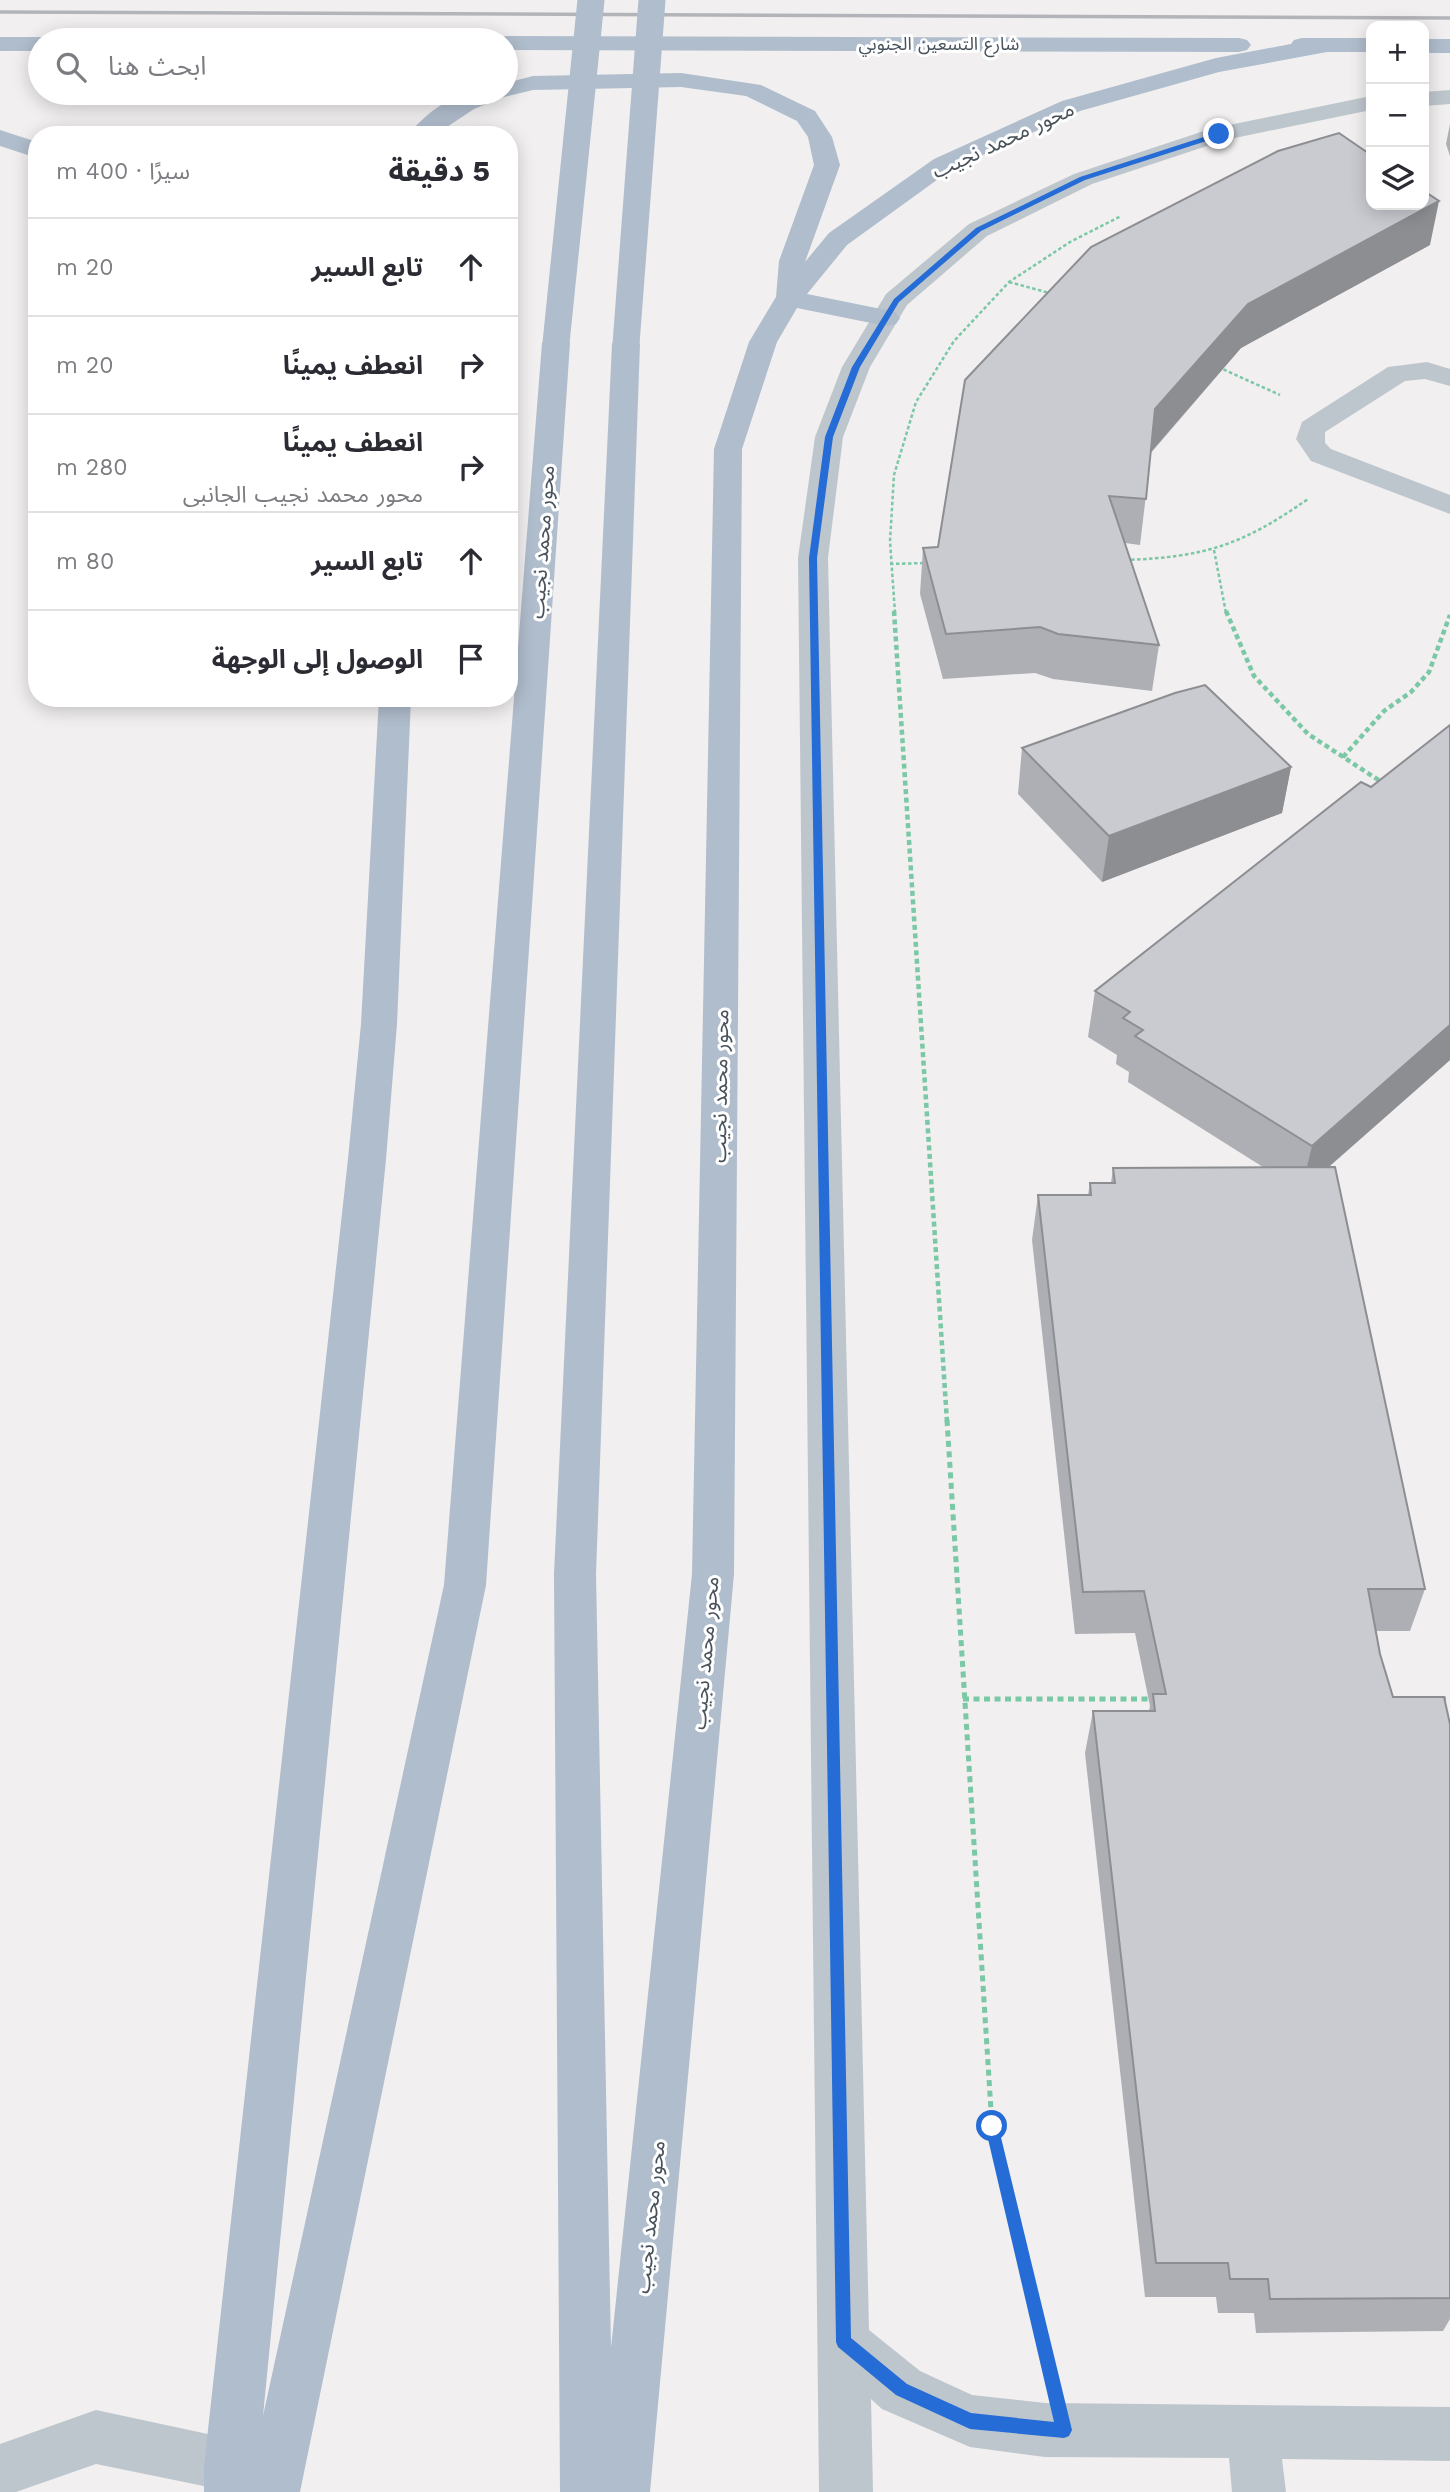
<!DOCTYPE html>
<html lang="ar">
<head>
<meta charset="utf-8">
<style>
	body { margin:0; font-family:"Work Sans","Noto Sans Arabic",sans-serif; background:#f7f7f7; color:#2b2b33; direction:rtl }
	.controls { position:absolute; right:21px; top:21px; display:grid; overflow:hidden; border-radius:14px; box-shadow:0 4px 18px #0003 }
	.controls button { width:63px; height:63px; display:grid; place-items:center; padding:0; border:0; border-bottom:2px solid #e1e1e2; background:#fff; color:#2b2b33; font:35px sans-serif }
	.stop { position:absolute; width:21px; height:21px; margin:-16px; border:5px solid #256cd6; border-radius:50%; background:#fff }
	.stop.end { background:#256cd6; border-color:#fff; box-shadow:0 2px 7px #0008 }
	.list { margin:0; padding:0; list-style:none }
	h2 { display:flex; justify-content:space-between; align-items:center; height:91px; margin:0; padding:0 28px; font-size:30px }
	h2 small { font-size:23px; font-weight:400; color:#7c7c81 }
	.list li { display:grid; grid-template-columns:46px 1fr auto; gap:21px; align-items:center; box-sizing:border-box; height:98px; padding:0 28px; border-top:2px solid #e1e1e2 }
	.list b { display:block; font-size:26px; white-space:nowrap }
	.list p { margin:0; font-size:23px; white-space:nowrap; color:#7c7c81 }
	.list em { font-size:23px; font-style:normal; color:#7c7c81 }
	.icon { flex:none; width:38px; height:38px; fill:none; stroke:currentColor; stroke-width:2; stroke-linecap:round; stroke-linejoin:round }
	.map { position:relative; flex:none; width:1450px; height:2492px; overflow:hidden; direction:ltr }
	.search { position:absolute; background:#fff; box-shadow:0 4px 18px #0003; left:28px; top:28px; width:490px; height:77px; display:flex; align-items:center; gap:18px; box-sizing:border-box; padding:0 24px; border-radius:38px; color:#7c7c81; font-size:26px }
	.panel { position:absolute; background:#fff; box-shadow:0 4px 18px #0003; left:28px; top:126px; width:490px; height:581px; border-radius:28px; direction:rtl }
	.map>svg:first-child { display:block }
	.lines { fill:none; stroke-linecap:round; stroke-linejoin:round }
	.path-far2 { stroke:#7ac8a5; stroke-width:2.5; stroke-dasharray:3.5 2.5; stroke-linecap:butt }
	.path-far1 { stroke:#7ac8a5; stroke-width:4.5; stroke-dasharray:5 3.5; stroke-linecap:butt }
	.path { stroke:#7ac8a5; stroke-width:5; stroke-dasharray:6 4.5; stroke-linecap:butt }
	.minor { fill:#bec6cd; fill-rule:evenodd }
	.major { fill:#b0bdcc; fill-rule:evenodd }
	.rail { stroke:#b2b4b9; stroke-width:3.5 }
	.major-bridge { stroke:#b0bdcc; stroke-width:27 }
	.wall { fill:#adafb4 }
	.shaded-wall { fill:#8d8e92 }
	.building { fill:#c9cbd1; stroke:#8d8e92; stroke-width:2 }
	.route { fill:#256cd6 }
	.labels { text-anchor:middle; stroke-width:6; stroke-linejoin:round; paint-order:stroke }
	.far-street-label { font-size:18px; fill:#48525b; stroke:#fff }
	.street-label { font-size:21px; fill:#48525b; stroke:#fff }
</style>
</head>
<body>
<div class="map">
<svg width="1450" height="2492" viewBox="0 0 1450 2492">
	<rect width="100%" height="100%" fill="#f1efef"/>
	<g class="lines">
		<path class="path-far2" d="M1009 282 1053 294
			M1218 367 1280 395
			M1214 550 1226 613
			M1125 560C1206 557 1242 545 1308 499
			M890 564 927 563
			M895 613 890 541 894 475 916 402 954 341 1009 282 1070 242 1121 216"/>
		<path class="path-far1" d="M894 611 947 1422
			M1226 611 1254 676 1308 734 1383 783
			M1343 757 1384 711 1411 692 1429 672 1450 615"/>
		<path class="path" d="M947 1420 992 2126 1049 2368
			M963 1699H1152
			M1440 1699H1450"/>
		<path class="minor" d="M1450 90V104L1424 106V92Z
			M1371 96V110L1225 140 1092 184 987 236 907 305 870 367 843 437 828 558 869 2330 920 2371 972 2395 1045 2403 1450 2407V2461L1282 2459 1286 2492H1232L1229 2458 1045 2457 970 2447 882 2409 871 2399 873 2492H819L798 558 815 437 842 367 886 294 969 224 1074 174 1210 129Z
			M1427 362 1450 369V386L1425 379 1405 381 1325 432V443L1331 449 1450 495V514L1311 461 1296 439 1302 422 1388 367Z
			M96 2410 231 2439 250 2447 258 2466 250 2485 233 2492 96 2464 16 2492H0V2444Z"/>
		<path class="major" d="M506 36 1239 38 1247 40 1251 45 1247 50 1239 52 506 50V40H496Z
			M0 37H40L49 40H40V51H0Z
			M1302 38H1371V52H1327L1219 72 1080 111 952 169 847 245 807 294 896 312 900 318 896 324 886 326 797 308 777 342 742 449 734 1574 650 2492H560L554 1574 612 344 616 338 626 336 636 338 640 344 596 1574 611 2348 692 1574 714 449 749 342 776 297 779 261 814 165 808 137 797 121 746 96 681 87 533 90 504 97 474 109 435 135H409C421 117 450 95 472 93 483 91 495 93 506 93V83L533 76 681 73 761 85 815 111 832 137 840 165 805 262 829 233 934 159 1062 101 1216 58 1291 44 1294 40Z
			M1424 39H1450V53H1424Z
			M0 130 37 142V158L0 146Z
			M556 335 566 337 570 343 486 1585 300 2492H204V2466L348 1159 361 1024 379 698H411L397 1024 386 1159 263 2416 444 1585 542 343 546 337Z"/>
		<path class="rail" d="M0 12 1450 18"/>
		<path class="major-bridge" d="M556 343 591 0
			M626 344 652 0"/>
	</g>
	<path class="wall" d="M1450 124V156L1446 144Z
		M1430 245 1241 348 1151 453 1140 545 1125 543 1159 645 1152 691 1053 679 1035 673 943 679 920 594 923 548 938 547 965 380Z
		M1450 725V1060L1329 1167 1425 1589 1410 1631H1376L1380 1654 1393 1697 1450 1724V2319L1443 2331 1256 2333 1254 2313H1218L1216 2297H1145L1085 1753 1093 1711H1149L1150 1706 1135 1633 1075 1634 1032 1240 1038 1195H1088L1090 1183H1111L1113 1168 1263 1167 1128 1082 1129 1072 1116 1064 1117 1055 1088 1037 1095 991 1371 787Z
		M1022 748 1291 767 1282 813 1102 882 1018 794Z"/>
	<path class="shaded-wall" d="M1439 201 1430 245 1241 348 1149 454 1155 409 1248 304Z
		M1291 767 1282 813 1102 882 1109 836Z
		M1450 1025V1060L1301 1191 1312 1146Z"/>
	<path class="building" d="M1339 133 1371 155V205H1424V191L1439 201 1248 304 1155 409 1146 499 1109 496 1159 645 1058 634 1040 627 946 634 923 548 938 547 965 380 1091 247 1278 151Z
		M1205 685 1291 767 1109 836 1022 748 1175 693Z
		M1450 725V1025L1312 1146 1135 1036 1143 1030 1123 1018 1130 1012 1095 991 1361 782 1371 787Z
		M1335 1167 1425 1589H1368L1380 1654 1393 1697H1444L1450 1724V2298L1270 2299 1268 2279H1230L1228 2263H1156L1093 1711H1155L1153 1694H1166L1144 1591 1083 1592 1038 1195H1091L1090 1183H1115L1113 1168Z"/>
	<path class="route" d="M1219 132 1222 136 1085 180 981 231 899 302 860 367 833 437 817 558 851 2338 907 2384 971 2413 1054 2422 985 2126 992 2119 997 2121 1072 2430 1069 2436 1064 2438 970 2429 896 2395 838 2347 836 2342 809 558 825 437 852 367 894 299 976 228 1080 177Z"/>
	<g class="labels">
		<g class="far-street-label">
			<text x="939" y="50">شارع التسعين الجنوبي</text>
		</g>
		<g class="street-label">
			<text transform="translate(1003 140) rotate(-25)" y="7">محور محمد نجيب</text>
			<text transform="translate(542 542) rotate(-86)" y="7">محور محمد نجيب</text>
			<text transform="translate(720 1086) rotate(-89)" y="7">محور محمد نجيب</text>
			<text transform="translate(705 1653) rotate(-85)" y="7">محور محمد نجيب</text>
			<text transform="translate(650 2217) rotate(-84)" y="7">محور محمد نجيب</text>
		</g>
	</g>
</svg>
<div class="controls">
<button>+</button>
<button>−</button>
<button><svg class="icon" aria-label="layers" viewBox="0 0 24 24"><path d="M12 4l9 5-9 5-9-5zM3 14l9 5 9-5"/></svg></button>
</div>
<div class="stop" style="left:992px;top:2126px"></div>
<div class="stop end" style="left:1219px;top:134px"></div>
<div class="search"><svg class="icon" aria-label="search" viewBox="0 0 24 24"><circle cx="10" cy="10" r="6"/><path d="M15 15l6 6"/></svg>ابحث هنا</div>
<section class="panel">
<h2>5 دقيقة<small>سيرًا · 400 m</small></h2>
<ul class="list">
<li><svg class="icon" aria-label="ahead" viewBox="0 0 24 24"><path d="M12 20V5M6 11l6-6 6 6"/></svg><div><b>تابع السير</b></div><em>20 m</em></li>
<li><svg class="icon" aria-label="right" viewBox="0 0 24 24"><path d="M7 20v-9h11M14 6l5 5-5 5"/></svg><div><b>انعطف يمينًا</b></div><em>20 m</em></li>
<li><svg class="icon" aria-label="right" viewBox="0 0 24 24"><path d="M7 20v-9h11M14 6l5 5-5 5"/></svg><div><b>انعطف يمينًا</b><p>محور محمد نجيب الجانبى</p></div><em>280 m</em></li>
<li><svg class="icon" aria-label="ahead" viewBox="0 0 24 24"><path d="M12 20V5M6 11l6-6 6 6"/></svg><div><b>تابع السير</b></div><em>80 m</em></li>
<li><svg class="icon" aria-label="arrive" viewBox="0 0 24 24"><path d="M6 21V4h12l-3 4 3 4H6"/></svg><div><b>الوصول إلى الوجهة</b></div></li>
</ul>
</section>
</div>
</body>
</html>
